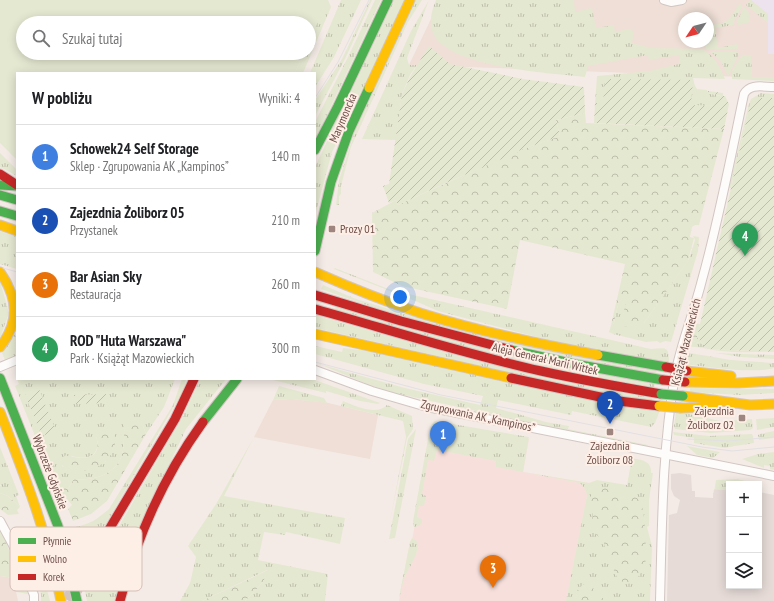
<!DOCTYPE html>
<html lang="pl">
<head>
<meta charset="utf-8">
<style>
	body { margin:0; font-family:"PT Sans Narrow",sans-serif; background:#f6f6f6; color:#202124 }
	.controls { position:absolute; right:12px; bottom:12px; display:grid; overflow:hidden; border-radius:0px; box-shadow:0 2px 10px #0003 }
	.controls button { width:36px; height:36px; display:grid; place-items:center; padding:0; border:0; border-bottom:1px solid #e0e0e0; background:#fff; color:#202124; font:20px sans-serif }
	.compass { position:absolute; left:678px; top:12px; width:36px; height:36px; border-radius:50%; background:#fff; box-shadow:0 2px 10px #0003; rotate:235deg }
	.you { position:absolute; left:400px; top:297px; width:14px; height:14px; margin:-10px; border:3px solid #fff; border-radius:50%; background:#1a73e8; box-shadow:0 0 0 6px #1a73e833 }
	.badge { display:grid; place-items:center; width:26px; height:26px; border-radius:50%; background:#111827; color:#fff; font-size:13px; font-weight:700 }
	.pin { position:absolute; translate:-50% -33px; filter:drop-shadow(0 1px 2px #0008) }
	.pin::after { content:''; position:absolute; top:21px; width:14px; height:12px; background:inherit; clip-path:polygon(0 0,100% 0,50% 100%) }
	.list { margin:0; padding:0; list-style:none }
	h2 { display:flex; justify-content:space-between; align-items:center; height:52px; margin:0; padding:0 16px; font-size:17px }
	h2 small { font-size:13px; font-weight:400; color:#757577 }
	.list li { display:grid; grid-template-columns:26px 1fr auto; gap:12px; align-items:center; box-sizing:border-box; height:64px; padding:0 16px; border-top:1px solid #e0e0e0 }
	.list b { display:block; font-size:15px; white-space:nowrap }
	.list p { margin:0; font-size:13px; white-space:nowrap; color:#757577 }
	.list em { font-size:13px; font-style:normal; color:#757577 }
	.icon { flex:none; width:22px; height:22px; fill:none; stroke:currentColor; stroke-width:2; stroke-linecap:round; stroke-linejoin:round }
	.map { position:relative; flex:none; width:774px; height:601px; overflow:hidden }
	.search { position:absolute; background:#fff; box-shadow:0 2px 10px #0003; left:16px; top:16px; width:300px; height:44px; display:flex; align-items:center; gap:10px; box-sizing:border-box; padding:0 14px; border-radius:22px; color:#757577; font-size:15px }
	.panel { position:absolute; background:#fff; box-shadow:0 2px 10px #0003; left:16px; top:72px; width:300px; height:308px; border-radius:0px }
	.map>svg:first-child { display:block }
	.residential { fill:#efdfd6; fill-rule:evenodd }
	.commercial { fill:#f7e0dc }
	.industrial { fill:#e6dbd7 }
	.education { fill:#ede3ef }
	.grass { fill:url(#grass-tufts); fill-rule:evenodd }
	.forest { fill:url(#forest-crowns) }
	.garden { fill:url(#garden-furrows) }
	.pitch { fill:#e5e8d1 }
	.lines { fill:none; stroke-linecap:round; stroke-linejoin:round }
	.highway-tunnel { stroke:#d3c4bf; stroke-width:15; stroke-dasharray:15 8; stroke-linecap:butt }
	.street-casing { stroke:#d2c6c2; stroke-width:10 }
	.fast-casing { stroke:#d4c6c3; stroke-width:11 }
	.slow-casing { stroke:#d4c6c3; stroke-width:11 }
	.jam-casing { stroke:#d4c6c3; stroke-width:11 }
	.street { stroke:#fdfcfb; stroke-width:8 }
	.fast { stroke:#4caf50; stroke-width:9 }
	.slow { stroke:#ffc107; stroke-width:9 }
	.jam { stroke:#c62828; stroke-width:9 }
	.tram { stroke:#e2e0e3; stroke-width:1 }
	.fast-bridge-casing { stroke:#d4c6c3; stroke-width:11; stroke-linecap:butt }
	.slow-bridge-casing { stroke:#d4c6c3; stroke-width:11; stroke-linecap:butt }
	.jam-bridge-casing { stroke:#d4c6c3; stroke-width:11; stroke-linecap:butt }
	.fast-bridge { stroke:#4caf50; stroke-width:9 }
	.slow-bridge { stroke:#ffc107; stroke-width:9 }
	.jam-bridge { stroke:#c62828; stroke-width:9 }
	.poi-dot { fill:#9e8580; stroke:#feefe6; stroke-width:1.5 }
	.labels { text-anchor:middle; stroke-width:4; stroke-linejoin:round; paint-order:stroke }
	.street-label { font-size:12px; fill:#6f4e49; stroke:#feefe6 }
	.poi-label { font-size:12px; fill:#6f4e49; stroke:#feefe6; text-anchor:start }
	.key { fill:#feefe6; stroke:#d3bfb7; stroke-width:1 }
	.key-label { font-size:11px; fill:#6f4e49 }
</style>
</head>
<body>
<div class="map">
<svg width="774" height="601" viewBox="0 0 774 601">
	<defs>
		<pattern id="grass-tufts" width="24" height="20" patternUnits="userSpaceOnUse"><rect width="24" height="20" fill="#e5e8d1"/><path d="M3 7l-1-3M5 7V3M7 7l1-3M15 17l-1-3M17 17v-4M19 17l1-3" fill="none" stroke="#bebeac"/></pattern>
		<pattern id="forest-crowns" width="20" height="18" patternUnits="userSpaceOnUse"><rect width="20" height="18" fill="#e5e8d1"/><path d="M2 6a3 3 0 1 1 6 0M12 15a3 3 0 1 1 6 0" fill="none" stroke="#bebeac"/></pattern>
		<pattern id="garden-furrows" width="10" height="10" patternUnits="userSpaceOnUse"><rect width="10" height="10" fill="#e5e8d1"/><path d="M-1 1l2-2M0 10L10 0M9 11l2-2" fill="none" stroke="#bebeac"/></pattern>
	</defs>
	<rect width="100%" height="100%" fill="#f4ebe6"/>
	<path class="residential" d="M440 0H774V78L409 65ZM684 18H708V42H684Z
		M291 399 324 402 378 415 370 459 254 437 273 400Z
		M0 576 13 578 18 601H0Z"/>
	<path class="commercial" d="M430 432 529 439 523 472 589 483 571 601H399L410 542 412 541Z"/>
	<path class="industrial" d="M680 473 691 475 692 491H695V497L713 498 714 489 729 490V586H759V492L774 495V601H667L669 515 677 513 680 500 674 496 671 489V474Z"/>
	<path class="education" d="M751 0H774V54H768V14Z"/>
	<path class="grass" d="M230 0H328L331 7 303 73H295L304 53H309V23Z
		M341 0H361L334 57 315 87V73H310Z
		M370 0H372L345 59 315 116V100L342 59Z
		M375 0H381C359 46 338 93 315 139V122L349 55Z
		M392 0H405L332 152 315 215V167Z
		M414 0H422L408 22 351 147 341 186V194L339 196V205H336L339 180 357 125Z
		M429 0 407 58 409 65H417L410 75 402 94 396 140 362 139 411 31Z
		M436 0H574L575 12 592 8 596 28 614 25 615 32 630 29 634 32 632 43 651 48 702 49C714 55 720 67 725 79L693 78 695 86 697 89 707 90 708 93 723 97 714 106 595 103 597 76 650 71 679 64 680 55 649 60 648 55 588 66 585 77C552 73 442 68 432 30 429 20 432 9 436 0Z
		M750 0H751L768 14V23L746 5Z
		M740 3 742 7 733 23 734 25 715 28 718 48 737 44 738 49H706L705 42H708V29L715 24C728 26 734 11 740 3Z
		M744 7 749 13 750 22 738 25 737 21Z
		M711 52H737L739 54 728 76 721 61Z
		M742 55H751L752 77H774V81L732 79V71Z
		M761 93 774 94V98L750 105 731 188H729L749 104 751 99Z
		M0 153 17 170V176L0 167Z
		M0 231 17 237V269L0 264Z
		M693 236 699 237 698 251 671 342 665 341 660 343 657 341 646 342 613 334 609 332 611 325 614 323 619 300 626 302 644 323 689 259 695 240Z
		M335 268 391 290 651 349C664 349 669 344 669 362L651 360 556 342 438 311 413 300 334 269Z
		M0 281 9 313 0 338Z
		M323 285 356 299 442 325 657 371 656 374C617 368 579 359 540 351 466 334 392 315 321 289Z
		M336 306 655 384 654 388 600 379 469 348 334 309Z
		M315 315 476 361 579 384 652 398V400L619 396 539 379 315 328Z
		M17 331V355L5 360 2 353Z
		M689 340 703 344 707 349 774 352C756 352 738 353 721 351 709 350 698 346 687 347Z
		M315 346 342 352 343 348 371 351 660 410 655 423 651 427 572 411 571 415 498 400 496 408 546 422 569 426 568 429 648 445 647 446 512 419 395 393 367 384 319 364 405 388 480 405 483 396 424 384 315 354Z
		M690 353 731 360 774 363V368C754 374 707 367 685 364L686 357Z
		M715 353 774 355V359L741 357Z
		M17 379H175L164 407 146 434 143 426 124 423C124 435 125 449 120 460 112 476 90 481 74 479L68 489 57 484 53 472 37 441 15 386 19 384ZM96 436 106 461C88 471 82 474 62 466L72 456C88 461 102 455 96 436Z
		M182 379H186L184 389 90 551 87 549 79 563 75 539 78 538 75 527C91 524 97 519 109 509L173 405Z
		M200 379H226L186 429 169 465 114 601H87L84 586 183 416Z
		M269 379H312L380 403 378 404 360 401 326 391V393Z
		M279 386 324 398 327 403 291 399 273 400Z
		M690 388 774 389V393L740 395 690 392Z
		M343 401C355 406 377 416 387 405L412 416 413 429 407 438 389 526 406 437 403 421 341 406Z
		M676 411 720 421 752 419 753 428 750 430 711 433 675 429 674 427Z
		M774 418V427L757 430 756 419Z
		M435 421 529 437 523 472 589 483 597 480 627 485 632 458C642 460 652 461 651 473H653L649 500V526L647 527 652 546 650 601H566L587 495 585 489 580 483 496 467V461L437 450 434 461 428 460 422 494 426 496 424 506H419L417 517 422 519V523L419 526 414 527 413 521 430 428 432 424Z
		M416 429 395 538 389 539 408 439Z
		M774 431V438L759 440 758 435 760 434Z
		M673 432 709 436 752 434 753 436 754 443 735 446 725 448 694 443V438L674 435Z
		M254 437 224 496 345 518 340 544 286 532 285 535 264 532 258 560 328 574 325 601H245L263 582 267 570 202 601H180L190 583 196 557 188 546 216 504Z
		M687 446 720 452 713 458 697 455Z
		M0 447 19 495 16 496 20 507 8 496 0 493V486H1L0 484Z
		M774 452V470L770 469V466L764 465V468L742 459 758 454Z
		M737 479 758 484H729V490L714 489 713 498 716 480Z
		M412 538 417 541C421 553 408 568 404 579 402 585 402 593 399 597L410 542Z
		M30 541 33 549 36 548 50 601H41V594L27 548V544Z
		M13 578 21 579 28 594 16 592Z"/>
	<path class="forest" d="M585 113 586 123 724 129 699 225H695L692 227 690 237 694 238 688 261 644 323 631 328 620 325 626 303 619 300 614 323 611 325 625 264 520 240 507 309 402 286 373 272 372 213 396 200 398 205 517 151 560 136 556 120Z
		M694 323 700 324 697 337 703 344 689 340Z
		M129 421H139L143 426 146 434 107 501 91 514 73 521 68 509 72 505 61 492 59 484 68 489 74 479C90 481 112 476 120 460 125 449 124 435 124 423Z
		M105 427C112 428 114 431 115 437 119 468 71 482 60 462L61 459 66 455C71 456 77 458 82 458 97 458 100 448 96 436L100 430Z
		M607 487C618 492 628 493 639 499L643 510 646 535 645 557 646 565 634 583 626 584 618 579 608 558 604 543 590 527 593 515 589 501 592 493 598 488Z
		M0 493 8 496 20 507 17 510 19 514 8 515 0 509Z
		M0 529 2 533 21 579 0 576Z
		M268 570 263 582 245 601H202Z
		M584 584C595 586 598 595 606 601H572C574 593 578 589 584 584Z"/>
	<path class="garden" d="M429 46 450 64 523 79 584 87 585 113 556 120 560 136 518 151V152L448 182 398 205 396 200 389 203 383 186 389 184 402 94 411 75Z
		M605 79 693 80 691 105 714 106 715 97 721 96 708 93V91L723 93V96H725L729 104 724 129 594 123 595 103H603Z
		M758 98H774V352L707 349 697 337 750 105Z
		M39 389 56 431 42 436 25 395Z
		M108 394 107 403 74 404V395Z"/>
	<path class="pitch" d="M0 0H328L309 41V23H23V53H304L295 73H17V160L0 143Z"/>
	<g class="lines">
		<path class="highway-tunnel" d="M69 601 86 568"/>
		<defs>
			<path id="street" d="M664 0 671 2 682 0
				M0 367 17 360
				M315 370 372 391 427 407 774 476
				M0 521 13 545 34 595V601
				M660 601C662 526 662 450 675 375 681 343 694 312 702 280 719 219 731 156 744 94 750 83 763 87 774 87"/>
			<path id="fast" d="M315 150 338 106 388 0
				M0 185 17 186
				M0 195 17 200
				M0 211 17 216
				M315 251 331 182 349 131 369 88
				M511 350 575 364 663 380
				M598 355 666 367
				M0 378 58 526 67 557 77 601
				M203 422 237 379"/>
			<path id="slow" d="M369 88 410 0
				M0 225 17 231
				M0 272C18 298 20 322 0 347
				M315 272C349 287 384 301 420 313 478 331 538 344 598 355
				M315 334 511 378
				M687 371 731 376
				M685 382 738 383 774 381
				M683 396 750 405 774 404
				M681 408 718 407
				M0 412C24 474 48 535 61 601"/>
			<path id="jam" d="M0 174 17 185
				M315 295 401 321 511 350
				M315 309C390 330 465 354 541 371 581 380 621 387 661 394
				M511 378 619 401 659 406
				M86 568 175 419 194 379
				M120 601C137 536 164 476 203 422"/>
		</defs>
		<use href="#street" class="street-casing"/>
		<use href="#fast" class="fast-casing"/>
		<use href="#slow" class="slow-casing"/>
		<use href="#jam" class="jam-casing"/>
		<use href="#street" class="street"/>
		<use href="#fast" class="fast"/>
		<use href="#slow" class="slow"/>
		<use href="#jam" class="jam"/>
		<path class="tram" d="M315 98 338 62 369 0
			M3 268 17 272
			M315 362 441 395 702 447 732 451 774 447
			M688 439 728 441 774 437"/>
		<defs>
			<path id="fast-bridge" d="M661 394 683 396"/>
			<path id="slow-bridge" d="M659 406 681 408"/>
			<path id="jam-bridge" d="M666 367 687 371
				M663 380 685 382"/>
		</defs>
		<use href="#fast-bridge" class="fast-bridge-casing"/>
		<use href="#slow-bridge" class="slow-bridge-casing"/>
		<use href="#jam-bridge" class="jam-bridge-casing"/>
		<use href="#fast-bridge" class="fast-bridge"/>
		<use href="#slow-bridge" class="slow-bridge"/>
		<use href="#jam-bridge" class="jam-bridge"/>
	</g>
	<g class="poi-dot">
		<rect x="328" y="225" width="8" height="8" rx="2"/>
		<rect x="738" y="414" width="8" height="8" rx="2"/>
		<rect x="606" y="428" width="8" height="8" rx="2"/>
	</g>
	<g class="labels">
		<g class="street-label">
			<text transform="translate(343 118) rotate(-67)" y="4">Marymoncka</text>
			<text transform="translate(686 342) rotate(-76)" y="4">Książąt Mazowieckich</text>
			<text transform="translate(545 359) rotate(13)" y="4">Aleja Generał Marii Wittek</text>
			<text transform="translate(478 416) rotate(12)" y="4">Zgrupowania AK „Kampinos”</text>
			<text transform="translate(50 472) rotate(69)" y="4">Wybrzeże Gdyńskie</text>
		</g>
		<g class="poi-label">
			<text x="340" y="233">Prozy 01</text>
			<text x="734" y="415" text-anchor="end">Zajezdnia<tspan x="734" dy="14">Żoliborz 02</tspan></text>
			<text x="610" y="450" text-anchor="middle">Zajezdnia<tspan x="610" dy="14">Żoliborz 08</tspan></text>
		</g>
	</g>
	<rect x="10" y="527" width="132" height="64" rx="6" class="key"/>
	<rect x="18" y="538" width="18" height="6" fill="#4caf50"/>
	<rect x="18" y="556" width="18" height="6" fill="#ffc107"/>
	<rect x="18" y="574" width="18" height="6" fill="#c62828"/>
	<g class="key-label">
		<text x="43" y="545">Płynnie</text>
		<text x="43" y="563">Wolno</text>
		<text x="43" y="581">Korek</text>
	</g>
</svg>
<div class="controls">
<button>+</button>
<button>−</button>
<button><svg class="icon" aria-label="layers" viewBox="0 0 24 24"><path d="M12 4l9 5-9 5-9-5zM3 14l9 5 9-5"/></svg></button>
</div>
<svg class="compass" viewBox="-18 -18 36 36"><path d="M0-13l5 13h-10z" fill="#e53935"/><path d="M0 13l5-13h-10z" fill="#757577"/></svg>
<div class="you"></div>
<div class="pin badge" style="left:443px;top:454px;background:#3f7fe0">1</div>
<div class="pin badge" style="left:610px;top:424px;background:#1a4fb4">2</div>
<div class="pin badge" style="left:493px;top:588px;background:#e8710a">3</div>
<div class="pin badge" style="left:745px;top:256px;background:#2e9e5b">4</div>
<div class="search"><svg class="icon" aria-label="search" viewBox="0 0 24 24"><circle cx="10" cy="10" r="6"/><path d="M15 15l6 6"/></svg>Szukaj tutaj</div>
<section class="panel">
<h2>W pobliżu<small>Wyniki: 4</small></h2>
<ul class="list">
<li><span class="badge" style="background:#3f7fe0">1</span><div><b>Schowek24 Self Storage</b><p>Sklep · Zgrupowania AK „Kampinos”</p></div><em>140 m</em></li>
<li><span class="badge" style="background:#1a4fb4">2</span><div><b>Zajezdnia Żoliborz 05</b><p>Przystanek</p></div><em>210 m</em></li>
<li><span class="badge" style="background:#e8710a">3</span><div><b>Bar Asian Sky</b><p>Restauracja</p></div><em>260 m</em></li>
<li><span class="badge" style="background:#2e9e5b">4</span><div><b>ROD &quot;Huta Warszawa&quot;</b><p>Park · Książąt Mazowieckich</p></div><em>300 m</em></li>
</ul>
</section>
</div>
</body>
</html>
